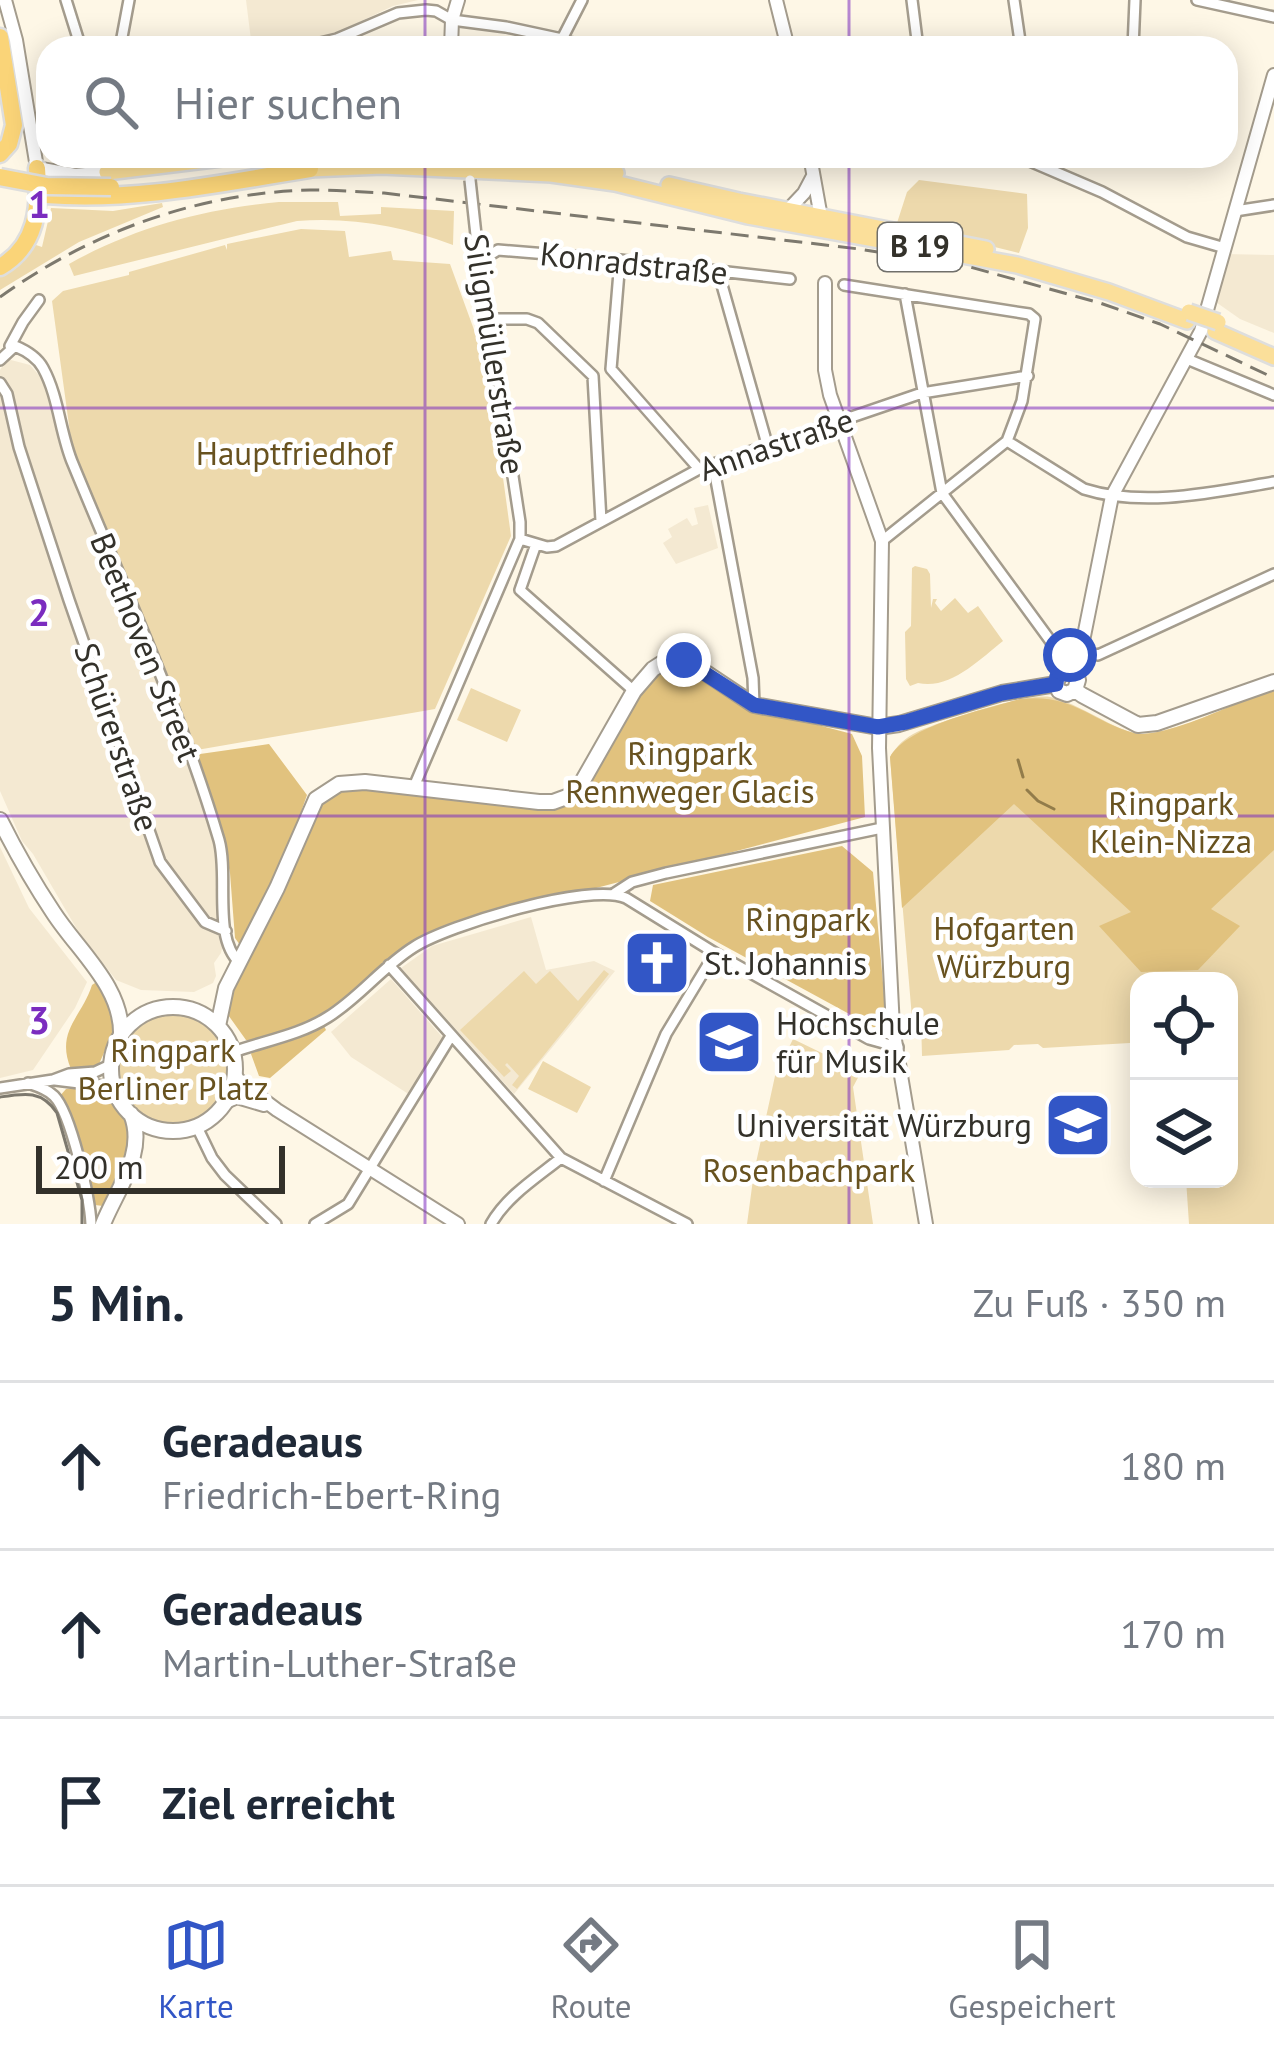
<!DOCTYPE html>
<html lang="de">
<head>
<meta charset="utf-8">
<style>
	body { margin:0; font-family:"PT Sans",sans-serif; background:#f2f2f3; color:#1f2937 }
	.controls { position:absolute; right:36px; bottom:36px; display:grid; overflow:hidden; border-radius:24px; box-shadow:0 6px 30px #0003 }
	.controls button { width:108px; height:108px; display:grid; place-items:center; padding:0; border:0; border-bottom:3px solid #e0e1e3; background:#fff; color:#1f2937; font:60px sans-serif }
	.scale { position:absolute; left:36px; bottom:30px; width:249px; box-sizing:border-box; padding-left:12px; border:6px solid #33312a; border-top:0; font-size:33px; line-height:42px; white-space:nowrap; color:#33312a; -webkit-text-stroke:9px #fff; paint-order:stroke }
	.stop { position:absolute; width:36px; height:36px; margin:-27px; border:9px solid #3256c6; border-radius:50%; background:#fff }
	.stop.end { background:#3256c6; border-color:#fff; box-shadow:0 3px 12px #0008 }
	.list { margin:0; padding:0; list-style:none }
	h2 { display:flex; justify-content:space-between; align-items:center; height:156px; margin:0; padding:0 48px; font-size:51px }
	h2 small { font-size:39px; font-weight:400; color:#747a83 }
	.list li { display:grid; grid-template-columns:78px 1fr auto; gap:36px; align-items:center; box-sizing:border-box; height:168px; padding:0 48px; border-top:3px solid #e0e1e3 }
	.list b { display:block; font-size:45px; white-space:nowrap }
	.list p { margin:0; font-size:39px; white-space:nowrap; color:#747a83 }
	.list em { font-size:39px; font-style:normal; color:#747a83 }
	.icon { flex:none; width:66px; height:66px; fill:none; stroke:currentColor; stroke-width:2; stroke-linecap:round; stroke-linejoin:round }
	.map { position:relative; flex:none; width:1274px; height:1224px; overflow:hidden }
	.search { position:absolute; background:#fff; box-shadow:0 6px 30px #0003; left:36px; right:36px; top:36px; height:132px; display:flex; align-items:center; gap:30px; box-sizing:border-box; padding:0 42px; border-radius:36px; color:#747a83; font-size:45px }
	.sheet { height:660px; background:#fff }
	nav { display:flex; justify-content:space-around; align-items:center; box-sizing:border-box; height:168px; border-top:3px solid #e0e1e3; background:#fff; font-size:33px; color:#747a83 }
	nav a { display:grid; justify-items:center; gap:6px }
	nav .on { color:#3256c6 }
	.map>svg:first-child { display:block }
	.built { fill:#f4e9d2 }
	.green { fill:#edd9ac }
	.forest { fill:#e1c27e }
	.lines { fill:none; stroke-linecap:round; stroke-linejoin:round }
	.stream { stroke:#927c4a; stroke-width:3 }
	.minor-casing { stroke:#a49c8d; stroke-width:14 }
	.tertiary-casing { stroke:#a49c8d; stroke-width:16 }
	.secondary-casing { stroke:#a49c8d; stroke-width:18 }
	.primary-casing { stroke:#dededd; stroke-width:20 }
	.trunk-casing { stroke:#dededd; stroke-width:21 }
	.minor { stroke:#fff; stroke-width:9 }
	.tertiary { stroke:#fff; stroke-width:12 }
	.secondary { stroke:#fff; stroke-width:14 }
	.primary { stroke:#fbdf9a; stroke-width:15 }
	.trunk { stroke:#fad478; stroke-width:16 }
	.tram { stroke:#7d796e; stroke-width:3 }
	.rail { stroke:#7d796e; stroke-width:3; stroke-dasharray:18 9; stroke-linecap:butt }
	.minor-bridge-casing { stroke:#a49c8d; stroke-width:14; stroke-linecap:butt }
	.primary-bridge-casing { stroke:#dededd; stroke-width:20; stroke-linecap:butt }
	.trunk-bridge-casing { stroke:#dededd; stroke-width:21; stroke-linecap:butt }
	.minor-bridge { stroke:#fff; stroke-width:9 }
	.primary-bridge { stroke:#fbdf9a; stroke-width:15 }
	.trunk-bridge { stroke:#fad478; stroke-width:16 }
	.route { stroke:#3256c6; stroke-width:15 }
	.grid { fill:none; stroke:#7b2cbf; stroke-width:3; stroke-opacity:0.55 }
	.labels { text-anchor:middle; stroke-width:9; stroke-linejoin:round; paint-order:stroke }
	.shield { fill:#fff; stroke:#706f6a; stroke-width:3 }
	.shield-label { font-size:30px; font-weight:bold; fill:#33312a }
	.street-label { font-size:33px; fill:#33312a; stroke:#fff }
	.park-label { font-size:33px; fill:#68521f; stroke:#fff }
	.poi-label { font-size:33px; fill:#33312a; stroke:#fff; text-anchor:start }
	.grid-label { font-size:39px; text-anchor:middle; font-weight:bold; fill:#7b2cbf; stroke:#fff; stroke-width:9; stroke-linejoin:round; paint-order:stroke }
</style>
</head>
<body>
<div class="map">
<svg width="1274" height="1224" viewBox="0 0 1274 1224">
	<rect width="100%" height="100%" fill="#fef7e6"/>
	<path class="built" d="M246 0H418L393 6 332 35 283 48H252Z
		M1225 254 1274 255V333L1240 319 1213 300Z
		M7 359 30 365 45 382 67 464 178 732 220 854 226 931 221 953 214 963 216 976 213 983 194 992 141 990 116 980 78 931 33 854 22 841 0 791V370Z
		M708 505 718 548 676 564 663 543 672 537 668 529 687 518 692 526 698 524 694 508Z
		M0 847 29 908 87 982 75 1008 33 1070 0 1078Z
		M531 917 546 970 594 961 615 971 514 1094 401 968 432 946Z
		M391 979 444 1039 410 1095 351 1057 331 1032Z"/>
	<path class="green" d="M919 180 1027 194 1028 228 1019 253 897 223 907 192Z
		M279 202H338L340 216 381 214V207L454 211 453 245C402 226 352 217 297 221L74 276 69 264C135 227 205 209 279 202Z
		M162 203 163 207 79 242 0 290V276L17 266 36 245 42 247 51 208 113 211Z
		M301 229 345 231 349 257 391 251 393 260 450 264 488 368 511 536 435 709 191 751 148 634 72 447 52 301 63 291 129 275V272L225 245 227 250V244Z
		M915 566 927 569 930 574 931 608 933 599H937L935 603 941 611 955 598 968 613 978 606 1003 641C979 660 950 690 918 683L910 686 906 679 905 632 911 626 912 568Z
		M1274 687V1224H1189L1186 1179H1229V981H1139V1093L1133 1087 1130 1043 1043 1048 1038 1044 1014 1045 1009 1050 922 1056 921 1019 912 1018 890 757C897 745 905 738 917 732 942 721 1025 693 1050 697 1078 702 1122 736 1144 734 1189 729 1233 704 1274 687Z
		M471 688 521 710 507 742 457 720Z
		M604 970 609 974 517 1089 512 1085 519 1076 507 1063 505 1065 511 1071 504 1077 460 1030 524 971 536 984 550 971 578 1001Z
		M118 1069a55 55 0 1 1 110 0a55 55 0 1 1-110 0Z
		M793 1039 861 1072 853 1087 873 1224H747L754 1172 775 1076Z
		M543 1061 591 1087 577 1113 528 1089Z"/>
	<path class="forest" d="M677 661 750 707 852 734 862 756 865 817 444 928 415 940 403 949 321 1017 300 1027 252 1042 246 1040 226 1012 238 978 318 807 329 793 345 788 566 798 644 683Z
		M1274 687V850L1211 909 1240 926 1198 970 1141 972 1099 926 1131 912 1014 804 902 908 890 757C909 725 984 710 1020 699 1073 693 1089 720 1134 733 1161 741 1246 699 1274 687Z
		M269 744 307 795 288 849 240 945 235 938 230 873 222 833 193 755Z
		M842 846 873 872 886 1016 875 1028 708 937 650 901 653 885Z
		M98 981 104 990 116 1026 99 1064 87 1069H71C55 1031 82 1017 92 985Z
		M324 1026 326 1030 270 1078 259 1076 251 1054 253 1050Z
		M84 1086 96 1088 108 1096 129 1127 126 1154 103 1206 95 1205 83 1161 59 1097 66 1089Z"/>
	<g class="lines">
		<path class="stream" d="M1018 760 1023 777
			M1027 790 1038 801 1054 809"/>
		<defs>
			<path id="minor" d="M66 0 81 48
				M912 0 918 48
				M1014 0 1021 48
				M1197 0 1274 17
				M562 39 582 0
				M120 48 129 0
				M299 48 337 39 398 13 426 10 436 11 452 20 506 27 562 39 586 48
				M1133 48 1135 0
				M1018 156 1102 192 1187 237 1225 248
				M1235 211 1274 205
				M480 261 498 250 620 260 790 279
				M718 271 767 444
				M844 285 1029 314 1035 319 1022 401 1007 441 882 541
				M905 294 942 493 1060 654 1077 659
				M488 319H527L538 323 593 376
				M10 346 23 322 39 300
				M1187 359 1274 395
				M0 360 15 346C27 351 37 357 43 368 59 397 60 434 73 464 124 588 181 712 219 840 229 876 212 938 240 963
				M611 369 699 469
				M611 369 620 260
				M593 376 601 521
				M0 383 7 394 19 447 69 600 160 862 205 922 226 931
				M1007 441 1084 489C1144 508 1214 492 1274 482
				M713 464 753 678 754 705
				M520 539 547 547 556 546 699 469 922 393 1028 376
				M536 544 520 590 634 691
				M1081 651 1098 655 1274 574
				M413 789 520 539V522C506 426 490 331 476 235
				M615 893 632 882 666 873 882 828
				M389 965 561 1158 687 1224
				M233 1052C264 1041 300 1035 328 1017 359 998 382 967 414 947 448 925 590 882 626 898L715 953 869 1039 898 1047
				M55 1080 104 1086 114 1091
				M28 1083C37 1086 47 1089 54 1096 71 1113 90 1199 91 1224
				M0 1088 53 1080 69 1074 95 1072 110 1065
				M197 1127 212 1158 225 1175 276 1224
				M604 1181 666 1034 715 953
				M315 1224 348 1204 451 1036
				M491 1224C507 1196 536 1178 561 1158"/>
			<path id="tertiary" d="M5 0 16 40 37 168 75 175 107 172
				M776 0 788 48
				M451 48 452 20 458 0
				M810 156 822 223
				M788 210 804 193 813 176
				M825 283V370L830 395 882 541 879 748 893 1028 926 1224
				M1070 671 1081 651 1112 496 1201 331 1274 75
				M235 1075 241 1083 277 1110 458 1224
				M226 1102 237 1097 264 1105"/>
			<path id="secondary" d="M1056 684 1060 673H1073L1078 680 1075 690 1082 695 1138 725 1157 723 1274 682
				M0 820C16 852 33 882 53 912 78 951 123 987 121 1036
				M111 1069a62 62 0 1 1 124 0a62 62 0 1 1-124 0Z
				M218 1026 226 988 277 888 316 799 339 784 365 782 539 802H553L572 795 581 784 634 691 653 669 667 660 676 659 691 663 754 705 878 727 899 724 1002 693 1056 684 1059 691 1067 694 1075 690
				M103 1224C117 1189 147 1152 131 1114"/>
			<path id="primary" d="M287 156 309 158 331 156
				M444 156 543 161 616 173
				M310 169 382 166 551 174 615 183 748 216 1017 265 1109 292 1187 321
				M107 172 238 156
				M669 185 739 201 986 249
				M1215 331 1274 357"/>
			<path id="trunk" d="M0 37 14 125 9 144 0 154
				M46 195C134 202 223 183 310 169
				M0 267C37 246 40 207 37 168"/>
		</defs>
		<use href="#minor" class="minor-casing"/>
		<use href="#tertiary" class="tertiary-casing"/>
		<use href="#secondary" class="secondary-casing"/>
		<use href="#primary" class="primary-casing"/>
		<use href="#trunk" class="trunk-casing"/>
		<use href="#minor" class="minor"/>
		<use href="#tertiary" class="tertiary"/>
		<use href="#secondary" class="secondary"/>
		<use href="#primary" class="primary"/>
		<use href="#trunk" class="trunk"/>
		<path class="tram" d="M0 1097C25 1093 42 1090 57 1113L82 1200V1224"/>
		<path class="rail" d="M0 297C91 232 197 193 310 190 335 190 360 192 384 193L859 249 970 267 1100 303 1160 324 1274 378"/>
		<defs>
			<path id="minor-bridge" d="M470 180 476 235"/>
			<path id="primary-bridge" d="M1189 312 1218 322"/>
			<path id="trunk-bridge" d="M0 177 47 186 111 187"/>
		</defs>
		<use href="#minor-bridge" class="minor-bridge-casing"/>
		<use href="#primary-bridge" class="primary-bridge-casing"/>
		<use href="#trunk-bridge" class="trunk-bridge-casing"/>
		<use href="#minor-bridge" class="minor-bridge"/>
		<use href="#primary-bridge" class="primary-bridge"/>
		<use href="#trunk-bridge" class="trunk-bridge"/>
	</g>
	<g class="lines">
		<path class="route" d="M684 660 754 705 878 727 906 722 1002 693 1056 684 1057 676 1063 672 1070 671 1077 659 1070 655"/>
	</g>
	<path class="grid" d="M425 0V48M849 0V48M425 156V1224M849 156V1224M0 408H1274M0 816H1274"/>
	<defs>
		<symbol id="church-square" viewBox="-11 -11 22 22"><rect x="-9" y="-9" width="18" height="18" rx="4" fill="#3256c6" stroke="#fff"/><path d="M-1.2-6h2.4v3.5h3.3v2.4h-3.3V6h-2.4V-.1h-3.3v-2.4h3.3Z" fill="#fff"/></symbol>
		<symbol id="university-square" viewBox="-11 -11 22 22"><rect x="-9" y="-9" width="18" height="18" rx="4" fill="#3256c6" stroke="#fff"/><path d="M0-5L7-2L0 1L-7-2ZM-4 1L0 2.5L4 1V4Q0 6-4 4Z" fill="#fff"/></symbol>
	</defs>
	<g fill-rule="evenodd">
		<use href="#church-square" x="619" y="925" width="76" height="76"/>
		<use href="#university-square" x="691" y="1004" width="76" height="76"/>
		<use href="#university-square" x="1040" y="1087" width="76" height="76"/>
	</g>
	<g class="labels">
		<rect class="shield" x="878" y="223" width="84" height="48" rx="9"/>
		<g class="shield-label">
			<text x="920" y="257">B 19</text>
		</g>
		<g class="street-label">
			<text transform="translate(634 263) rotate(6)" y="12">Konradstraße</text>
			<text transform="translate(495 354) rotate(81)" y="12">Siligmüllerstraße</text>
			<text transform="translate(776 444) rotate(-19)" y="12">Annastraße</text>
			<text transform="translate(146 647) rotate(68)" y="12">Beethoven Street</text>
			<text transform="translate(117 737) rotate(71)" y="12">Schürerstraße</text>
		</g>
		<g class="park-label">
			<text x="294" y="465">Hauptfriedhof</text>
			<text x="690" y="765">Ringpark<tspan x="690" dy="38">Rennweger Glacis</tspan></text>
			<text x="1171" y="815">Ringpark<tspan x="1171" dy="38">Klein-Nizza</tspan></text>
			<text x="808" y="931">Ringpark</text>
			<text x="1004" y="940">Hofgarten<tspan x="1004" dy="38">Würzburg</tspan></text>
			<text x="173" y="1062">Ringpark<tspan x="173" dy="38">Berliner Platz</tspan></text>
			<text x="809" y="1182">Rosenbachpark</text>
		</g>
		<g class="poi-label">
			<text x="704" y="975">St. Johannis</text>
			<text x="776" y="1035">Hochschule<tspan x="776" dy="38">für Musik</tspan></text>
			<text x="1032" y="1137" text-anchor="end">Universität Würzburg</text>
		</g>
	</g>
	<g class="grid-label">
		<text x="39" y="218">1</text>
		<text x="39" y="626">2</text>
		<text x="39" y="1034">3</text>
	</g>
</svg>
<div class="controls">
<button><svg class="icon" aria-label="locate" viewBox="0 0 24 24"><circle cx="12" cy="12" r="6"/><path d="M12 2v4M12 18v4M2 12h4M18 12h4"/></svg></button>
<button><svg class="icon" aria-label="layers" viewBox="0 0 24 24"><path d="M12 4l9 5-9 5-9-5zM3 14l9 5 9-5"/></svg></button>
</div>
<div class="scale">200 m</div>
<div class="stop" style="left:1070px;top:655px"></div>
<div class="stop end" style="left:684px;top:660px"></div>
<div class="search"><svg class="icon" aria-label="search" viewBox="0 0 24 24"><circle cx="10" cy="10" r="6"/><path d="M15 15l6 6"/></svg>Hier suchen</div>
</div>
<section class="sheet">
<h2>5 Min.<small>Zu Fuß · 350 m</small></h2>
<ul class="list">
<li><svg class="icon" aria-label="ahead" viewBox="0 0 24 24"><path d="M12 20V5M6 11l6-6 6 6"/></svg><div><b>Geradeaus</b><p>Friedrich-Ebert-Ring</p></div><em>180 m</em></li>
<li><svg class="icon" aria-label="ahead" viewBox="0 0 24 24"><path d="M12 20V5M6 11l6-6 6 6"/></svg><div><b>Geradeaus</b><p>Martin-Luther-Straße</p></div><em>170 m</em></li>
<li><svg class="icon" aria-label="arrive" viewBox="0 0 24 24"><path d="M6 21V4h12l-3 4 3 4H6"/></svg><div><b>Ziel erreicht</b></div></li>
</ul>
</section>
<nav>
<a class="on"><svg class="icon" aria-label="map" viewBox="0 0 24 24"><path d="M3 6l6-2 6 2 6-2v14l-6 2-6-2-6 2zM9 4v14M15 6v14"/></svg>Karte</a>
<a><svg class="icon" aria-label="directions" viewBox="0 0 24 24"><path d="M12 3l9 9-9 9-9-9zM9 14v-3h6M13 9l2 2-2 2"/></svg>Route</a>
<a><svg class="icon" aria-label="saved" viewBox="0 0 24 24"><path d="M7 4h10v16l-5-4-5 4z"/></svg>Gespeichert</a>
</nav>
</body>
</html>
